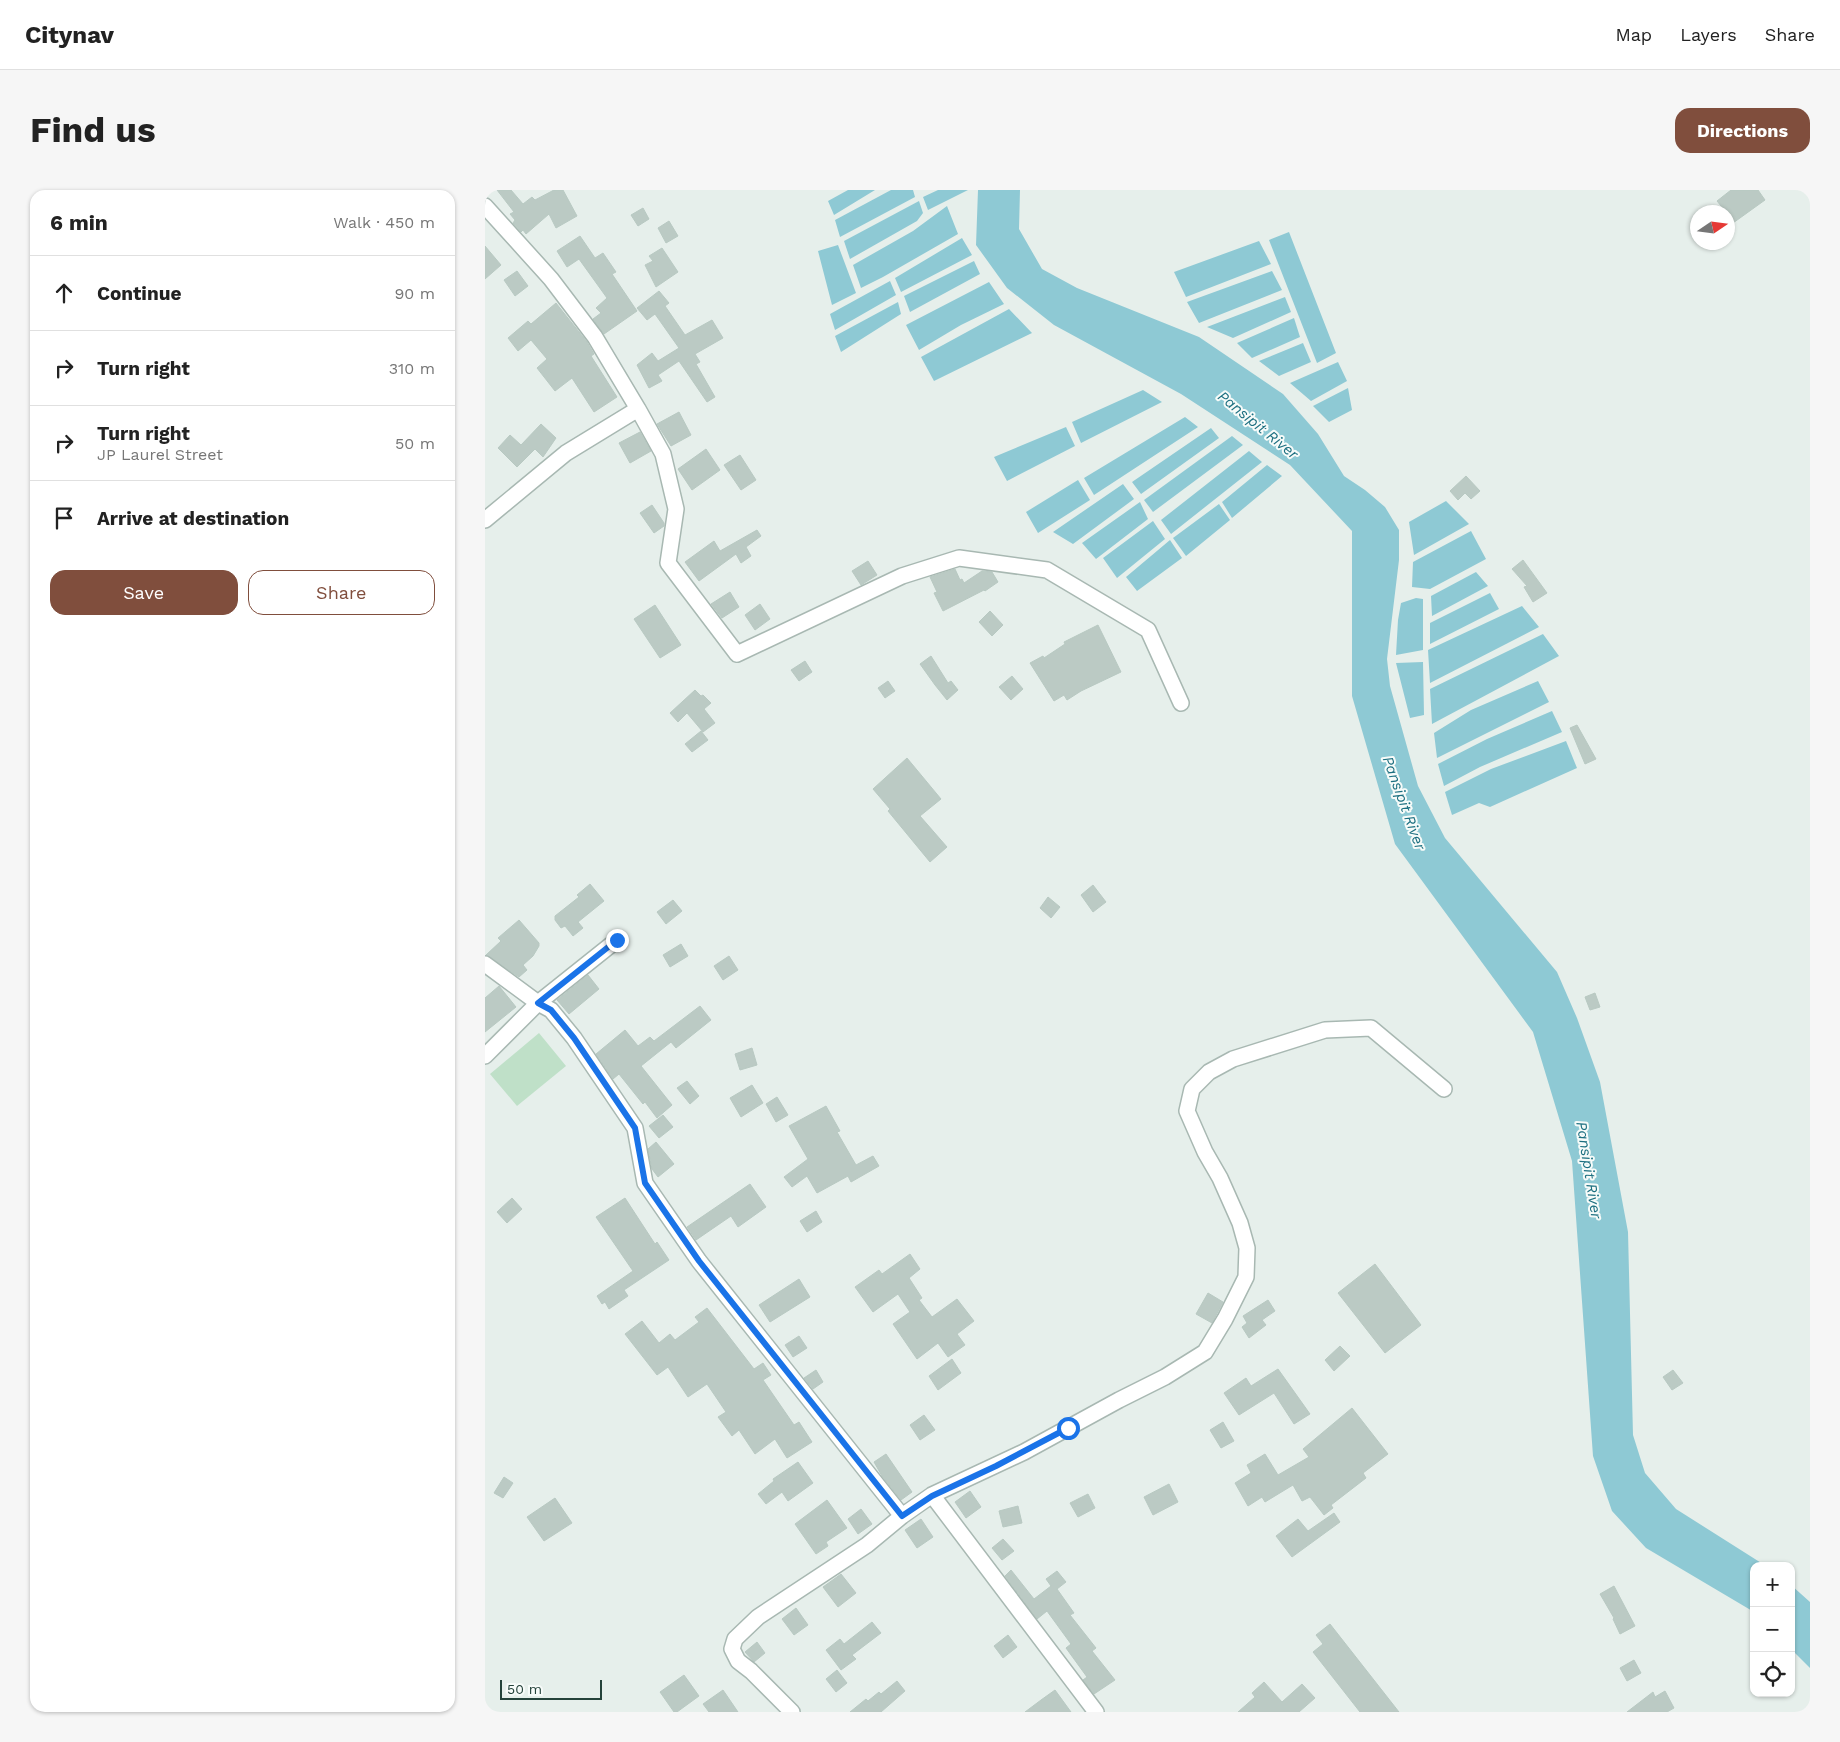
<!DOCTYPE html>
<html lang="en">
<head>
<meta charset="utf-8">
<style>
	body { margin:0; font-family:"Work Sans",sans-serif; background:#f6f6f6; color:#222 }
	.controls { position:absolute; right:15px; bottom:15px; display:grid; overflow:hidden; border-radius:10px; box-shadow:0 1px 4px #0004 }
	.controls button { width:45px; height:45px; display:grid; place-items:center; padding:0; border:0; border-bottom:1px solid #e0e0e0; background:#fff; color:#222; font:25px sans-serif }
	.compass { position:absolute; left:1205px; top:15px; width:45px; height:45px; border-radius:50%; background:#fff; box-shadow:0 1px 4px #0004; rotate:77deg }
	.scale { position:absolute; left:15px; bottom:12px; width:102px; box-sizing:border-box; padding-left:5px; border:2px solid #24423a; border-top:0; font-size:14px; line-height:18px; white-space:nowrap; color:#24423a; -webkit-text-stroke:4px #f7fbf9; paint-order:stroke }
	.stop { position:absolute; width:15px; height:15px; margin:-11px; border:4px solid #1a73e8; border-radius:50%; background:#fff }
	.stop.end { background:#1a73e8; border-color:#fff; box-shadow:0 1px 5px #0008 }
	.list { margin:0; padding:0; list-style:none }
	h2 { display:flex; justify-content:space-between; align-items:center; height:65px; margin:0; padding:0 20px; font-size:21px }
	h2 small { font-size:16px; font-weight:400; color:#767676 }
	.list li { display:grid; grid-template-columns:32px 1fr auto; gap:15px; align-items:center; box-sizing:border-box; height:75px; padding:0 20px; border-top:1px solid #e0e0e0 }
	.list b { display:block; font-size:19px; white-space:nowrap }
	.list p { margin:0; font-size:16px; white-space:nowrap; color:#767676 }
	.list em { font-size:16px; font-style:normal; color:#767676 }
	.actions { display:flex; gap:10px; padding:15px 20px }
	.actions a { flex:1; padding:11px 0; border:1px solid #804e3d; border-radius:15px; text-align:center; font-size:18px; color:#804e3d }
	.actions .main { background:#804e3d; color:#fff }
	.icon { flex:none; width:28px; height:28px; fill:none; stroke:currentColor; stroke-width:2; stroke-linecap:round; stroke-linejoin:round }
	.map { position:relative; flex:none; width:1325px; height:1522px; overflow:hidden; border-radius:15px }
	header { display:flex; align-items:center; gap:30px; box-sizing:border-box; height:70px; padding:0 25px; background:#fff; border-bottom:1px solid #e0e0e0 }
	header strong { font-size:24px }
	nav { display:flex; gap:28px; margin-inline-start:auto; font-size:18px }
	.intro { display:flex; align-items:center; justify-content:space-between; box-sizing:border-box; height:120px; padding:0 30px }
	h1 { margin:0; font-size:35px }
	.button { padding:12px 22px; border-radius:15px; background:#804e3d; color:#fff; font-size:18px; font-weight:700 }
	main { display:flex; gap:30px; padding:0 30px }
	aside { flex:1; background:#fff; border-radius:15px; box-shadow:0 1px 4px #0004 }
	.map>svg:first-child { display:block }
	.green { fill:#bfe0c8 }
	.water { fill:#8ec9d4 }
	.building { fill:#bbcac4; stroke:#b8c9c2 }
	.lines { fill:none; stroke-linecap:round; stroke-linejoin:round }
	.minor-casing { stroke:#a8b8b2; stroke-width:18 }
	.minor { stroke:#fff; stroke-width:15 }
	.route { stroke:#1a73e8; stroke-width:6 }
	.labels { text-anchor:middle; stroke-width:4; stroke-linejoin:round; paint-order:stroke }
	.water-label { font-size:15px; font-style:italic; fill:#1c6f80; stroke:#f7fbf9 }
</style>
</head>
<body>
<header>
<strong>Citynav</strong>
<nav><a>Map</a><a>Layers</a><a>Share</a></nav>
</header>
<div class="intro"><h1>Find us</h1><a class="button">Directions</a></div>
<main>
<aside>
<h2>6 min<small>Walk · 450 m</small></h2>
<ul class="list">
<li><svg class="icon" aria-label="ahead" viewBox="0 0 24 24"><path d="M12 20V5M6 11l6-6 6 6"/></svg><div><b>Continue</b></div><em>90 m</em></li>
<li><svg class="icon" aria-label="right" viewBox="0 0 24 24"><path d="M7 20v-9h11M14 6l5 5-5 5"/></svg><div><b>Turn right</b></div><em>310 m</em></li>
<li><svg class="icon" aria-label="right" viewBox="0 0 24 24"><path d="M7 20v-9h11M14 6l5 5-5 5"/></svg><div><b>Turn right</b><p>JP Laurel Street</p></div><em>50 m</em></li>
<li><svg class="icon" aria-label="arrive" viewBox="0 0 24 24"><path d="M6 21V4h12l-3 4 3 4H6"/></svg><div><b>Arrive at destination</b></div></li>
</ul>
<div class="actions"><a class="main">Save</a><a>Share</a></div>
</aside>
<div class="map">
<svg width="1325" height="1522" viewBox="0 0 1325 1522">
	<rect width="100%" height="100%" fill="#e6efeb"/>
	<path class="green" d="M54 843 81 876 32 916 5 884Z"/>
	<path class="water" d="M363 0H390L349 25 343 11Z
		M406 0H428L430 7 355 47 350 30Z
		M453 0H483L443 20 438 7Z
		M493 0H535L534 39 557 79 592 98 714 147 798 204 833 244 859 286 880 300 900 317 914 340V370L902 469 905 496 933 596 960 648 1072 782 1092 828 1115 892 1143 1042 1148 1245 1160 1283 1191 1319 1281 1376H1269V1422L1161 1358 1127 1321 1108 1266 1087 971 1048 842 910 654 867 506V341L805 275 696 204 569 135 522 98 491 55Z
		M434 11 438 23 432 31 365 69 359 51Z
		M462 16 473 44 398 87 376 98 368 75 428 41Z
		M804 42 851 163 832 173 784 50Z
		M477 48 487 65 416 102 410 88Z
		M774 51 786 74 701 107 689 82Z
		M353 55 371 103 347 115 333 61Z
		M489 71 495 84 425 122 419 106Z
		M787 81 797 100 714 133 702 112Z
		M405 91 411 105 350 140 345 124Z
		M504 92 519 114 476 135 434 160 421 135Z
		M800 107 806 122 748 148 722 137Z
		M413 112 416 124 356 162 350 146Z
		M524 119 547 143 449 191 436 167Z
		M809 128 815 147 767 168 752 153Z
		M818 153 826 172 794 186 774 171Z
		M853 172 862 191 826 211 805 193Z
		M863 198 867 220 844 232 828 216Z
		M658 200 677 212 596 253 587 232Z
		M700 227 713 237 609 305 599 288Z
		M581 237 590 256 522 291 509 267Z
		M726 238 734 248 656 304 647 292Z
		M747 246 758 255 668 322 659 310Z
		M764 261 777 272 686 344 676 330Z
		M782 275 797 286 747 328 737 312Z
		M593 290 605 310 553 343 541 322Z
		M638 294 649 309 588 354 568 342Z
		M961 311 984 334 929 365 924 332Z
		M655 312 663 329 611 369 597 353Z
		M734 314 745 330 701 366 688 348Z
		M668 331 680 349 632 388 618 368Z
		M986 341 1001 369 945 399 927 397 928 372Z
		M685 350 697 368 652 401 641 387Z
		M991 382 1003 396 947 426 946 406Z
		M1005 403 1014 419 945 454V433Z
		M931 408 938 409V460L911 465 913 430 916 413Z
		M1037 416 1054 437 945 493 943 460Z
		M1058 444 1074 466 947 534 945 499Z
		M938 472 939 525 925 528 911 473Z
		M1053 491 1064 512 952 568 949 543 986 520Z
		M1067 521 1077 542 995 577 959 596 953 574 1002 549Z
		M1081 551 1092 578 1005 617 994 613 967 625 960 602 1006 579Z
		M1306 1395 1325 1412V1478L1306 1459Z"/>
	<path class="building" d="M12 0H26L38 14 47 7 50 10 69 0H78L92 26 71 38 64 24 41 44 38 40 36 42 28 33 30 30 25 24 29 22Z
		M1246 0H1273L1280 10 1248 33 1242 22H1241L1232 11Z
		M158 18 164 29 153 36 146 25Z
		M184 31 193 46 181 53 173 38Z
		M95 46 110 68 118 63 131 82 127 84 152 121 119 144 108 129 116 123 111 118 122 108 94 69 82 77 72 61Z
		M0 56 16 75 0 89Z
		M177 58 193 82 171 97 160 75 168 71 164 66Z
		M32 81 43 96 30 106 19 90Z
		M174 101 184 113 180 116 200 145 227 130 238 148 210 164 215 172 211 174 230 207 222 212 194 171 173 185 177 191 164 198 152 175 167 163 173 171 194 158 170 124 162 130 152 118Z
		M71 113 102 152 109 164 106 166 132 207 109 222 87 188 70 201 52 178 62 169 46 150 33 161 23 148 43 131 46 134Z
		M194 222 206 245 186 256 172 234Z
		M56 234 71 248 58 267 50 259 32 277 13 258 25 245 36 255Z
		M155 242 166 261 145 273 134 253Z
		M221 259 235 280 207 300 193 279Z
		M255 265 271 290 256 300 239 275Z
		M981 286 995 301 986 309 980 303 973 310 965 301Z
		M167 315 179 333V336L169 343 155 323Z
		M272 340 276 346 261 357 266 366 256 373 251 364 214 391 200 372 229 351 235 361Z
		M1038 370 1062 403 1048 412 1039 397 1042 396 1027 379Z
		M383 371 392 385 376 395 367 381Z
		M470 379 475 390 477 389 479 393 497 381 507 382 513 392 500 401 499 400 458 421 449 403 452 402 445 387Z
		M245 402 254 417 237 428 226 414Z
		M275 414 285 429 270 440 260 425Z
		M170 415 196 455 175 468 149 429Z
		M505 421 518 435 507 446 494 432Z
		M613 435 636 482 596 501 582 510 579 505 569 511 545 473 558 466 559 468 580 454 579 452Z
		M446 466 463 493 466 491 473 500 462 510 450 495 435 474Z
		M320 471 327 482 314 491 306 480Z
		M527 486 538 499 526 510 514 497Z
		M403 491 410 501 400 508 393 498Z
		M210 500 216 506 218 505 226 513 219 519 230 533 218 542 202 523 193 532 185 523Z
		M1092 535 1111 569 1100 574 1085 538Z
		M216 541 223 550 207 562 200 554Z
		M422 568 456 609 435 626 462 657 445 672 403 621 405 619 388 599Z
		M105 694 119 711 93 732 98 738 88 746 80 736 76 738 70 730V726L94 707 92 705Z
		M608 695 621 712 608 722 596 705Z
		M563 707 575 717 566 728 555 718Z
		M188 710 197 721 181 734 172 722Z
		M34 730 54 753V756L48 766 38 775 42 780 34 787 1 765 16 751 13 748Z
		M196 754 203 766 185 777 178 765Z
		M244 766 253 780 238 790 229 776Z
		M103 785 114 799 84 824 72 810Z
		M14 796 31 817 0 842V808Z
		M1110 803 1115 817 1105 820 1100 807Z
		M215 816 226 830 191 858 186 852 156 876 187 915 172 928 160 912 158 914 134 884 128 889 111 864 140 840 153 856 165 847 169 851Z
		M267 858 272 875 255 880 250 864Z
		M202 891 214 906 205 914 192 898Z
		M267 895 278 913 256 927 245 908Z
		M292 907 303 925 291 932 281 914Z
		M341 916 355 941 352 942 371 975 388 966 394 976 366 992 363 986 332 1003 322 986 307 997 299 987 323 969 304 936Z
		M178 925 188 937 174 948 164 936Z
		M171 952 189 974 173 987 167 979 163 959Z
		M265 994 281 1017 253 1037 246 1026 211 1050 202 1037Z
		M27 1008 37 1019 22 1033 12 1022Z
		M140 1008 170 1054 172 1052 184 1070 139 1100 143 1106 124 1119 120 1112 117 1114 112 1106 148 1081 111 1027Z
		M331 1021 337 1032 322 1042 315 1031Z
		M425 1064 435 1079 424 1088 437 1108 434 1110 447 1127 472 1109 489 1131 472 1144 480 1155 463 1167 453 1153 432 1169 408 1134 425 1122 413 1104 388 1122 370 1097 394 1080 397 1084Z
		M890 1074 936 1135 900 1163 853 1103Z
		M314 1089 325 1107 285 1132 274 1115Z
		M723 1103 738 1112 727 1133 711 1124Z
		M783 1110 790 1121 777 1130 781 1135 764 1148 757 1137 762 1133 758 1126Z
		M222 1118 269 1179 278 1173 286 1185 278 1190 309 1235 314 1232 327 1252 302 1268 290 1249 270 1264 254 1240 247 1246 233 1227 241 1222 222 1194 203 1207 183 1177 172 1185 140 1144 157 1131 174 1153 185 1144 190 1150 214 1132 210 1127Z
		M314 1146 322 1158 308 1167 300 1155Z
		M855 1156 865 1166 849 1181 840 1170Z
		M467 1169 476 1183 453 1200 444 1186Z
		M793 1179 825 1224 809 1234 789 1203 754 1225 739 1203 761 1188 766 1196Z
		M331 1180 338 1192 328 1199 319 1188Z
		M1188 1180 1198 1193 1187 1200 1178 1187Z
		M867 1218 903 1264 878 1283 881 1288 846 1315 848 1318 839 1325 825 1307 817 1311 808 1295 780 1312 777 1307 763 1316 750 1293 766 1283 762 1275 780 1264 793 1285 824 1267 818 1259Z
		M439 1225 450 1240 435 1250 425 1235Z
		M738 1232 749 1251 736 1258 725 1240Z
		M401 1264 427 1302 416 1310 397 1286 389 1272Z
		M313 1272 328 1293 303 1311 297 1302 281 1314 273 1304 289 1291 288 1289Z
		M19 1287 28 1293 18 1308 9 1303Z
		M684 1294 693 1312 668 1325 659 1307Z
		M485 1301 496 1317 481 1328 470 1312Z
		M603 1304 610 1318 593 1327 585 1313Z
		M70 1308 87 1333 59 1351 42 1327Z
		M342 1310 362 1338 341 1352 343 1356 331 1364 310 1334Z
		M533 1316 537 1333 518 1337 514 1321Z
		M376 1319 387 1334 373 1344 363 1329Z
		M849 1323 855 1332 807 1367 791 1346 813 1329 823 1341Z
		M436 1329 448 1347 432 1358 420 1340Z
		M518 1349 529 1361 517 1370 507 1358Z
		M526 1380 549 1409 566 1396 561 1389 572 1381 581 1392 572 1399 589 1423 585 1425 611 1458 607 1461 630 1490 609 1504 598 1490 602 1487 581 1458 586 1454 562 1421 552 1429 520 1386Z
		M356 1384 371 1403 353 1417 338 1397Z
		M1129 1396 1150 1436 1135 1444 1128 1429 1129 1428 1115 1404Z
		M311 1418 323 1435 309 1445 297 1429Z
		M387 1432 396 1443 367 1465 371 1469 356 1480 341 1460 355 1449 359 1454Z
		M845 1434 914 1522H875L828 1462 838 1454 831 1445Z
		M523 1445 532 1457 518 1468 509 1456Z
		M272 1452 280 1463 269 1472 260 1462Z
		M1149 1470 1156 1483 1142 1491 1135 1478Z
		M352 1480 362 1493 351 1502 341 1489Z
		M199 1485 214 1506 192 1522H189L175 1502Z
		M412 1491 420 1501 396 1522H365L381 1509 383 1511 394 1502 396 1504Z
		M779 1492 797 1512 817 1494 830 1508 814 1522H753L770 1507 767 1503Z
		M238 1500 253 1522H224L218 1514Z
		M570 1500 586 1522H540L556 1510Z
		M1180 1501 1189 1518 1182 1522H1142L1168 1502 1170 1507Z"/>
	<g class="lines">
		<defs>
			<path id="minor" d="M0 16 66 89 110 147 153 219 81 263 0 330
				M153 219 178 264 191 319 183 373 252 464 417 386 474 368 562 380 663 440 696 513
				M0 774 53 813 66 820 89 848 150 938 160 993 214 1071 417 1326
				M0 866 53 813 132 750
				M447 1305 611 1522
				M307 1522 266 1481 253 1471 247 1459 250 1449 273 1427 382 1355 417 1326 447 1305 539 1262 634 1210 680 1187 720 1162 740 1129 761 1087 762 1058 755 1033 735 988 720 962 702 921 707 899 724 882 748 869 840 840 886 838 959 899"/>
		</defs>
		<use href="#minor" class="minor-casing"/>
		<use href="#minor" class="minor"/>
	</g>
	<g class="lines">
		<path class="route" d="M132 750 53 813 66 820 89 848 150 938 160 993 214 1071 417 1326 447 1306 511 1276 583 1238"/>
	</g>
	<g class="labels">
		<g class="water-label">
			<text transform="translate(773 235) rotate(39)" y="5">Pansipit River</text>
			<text transform="translate(919 613) rotate(70)" y="5">Pansipit River</text>
			<text transform="translate(1104 980) rotate(81)" y="5">Pansipit River</text>
		</g>
	</g>
</svg>
<div class="controls">
<button>+</button>
<button>−</button>
<button><svg class="icon" aria-label="locate" viewBox="0 0 24 24"><circle cx="12" cy="12" r="6"/><path d="M12 2v4M12 18v4M2 12h4M18 12h4"/></svg></button>
</div>
<svg class="compass" viewBox="-18 -18 36 36"><path d="M0-13l5 13h-10z" fill="#e53935"/><path d="M0 13l5-13h-10z" fill="#767676"/></svg>
<div class="scale">50 m</div>
<div class="stop" style="left:583px;top:1238px"></div>
<div class="stop end" style="left:132px;top:750px"></div>
</div>
</main>
</body>
</html>
